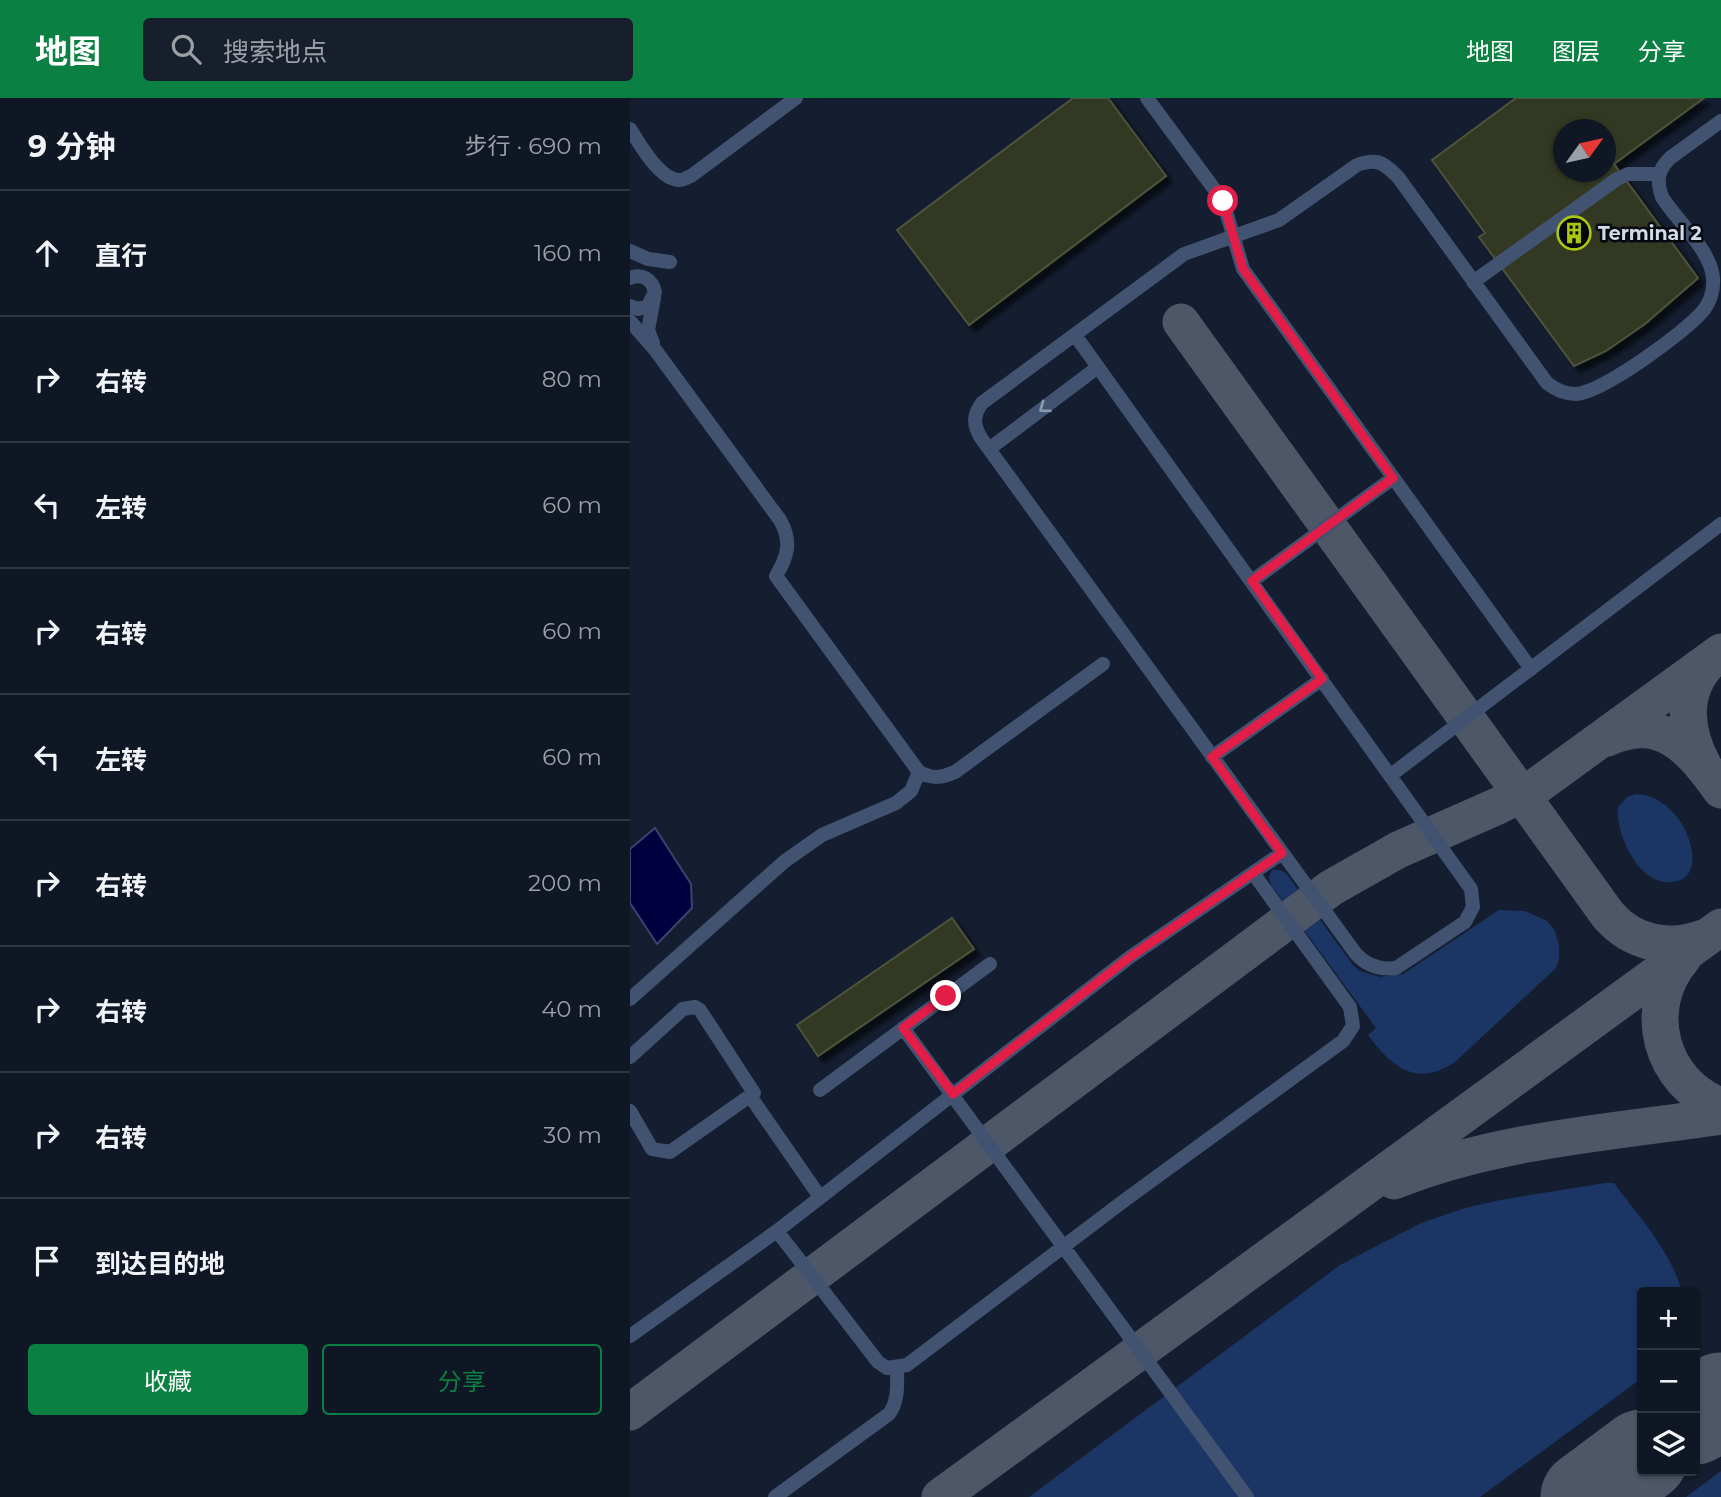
<!DOCTYPE html>
<html lang="zh">
<head>
<meta charset="utf-8">
<style>
	body { margin:0; font-family:Montserrat,"Noto Sans SC",sans-serif; background:#181f2c; color:#f1f3f6 }
	.controls { position:absolute; right:21px; bottom:21px; display:grid; overflow:hidden; border-radius:7px; box-shadow:0 2px 5px #0004 }
	.controls button { width:63px; height:63px; display:grid; place-items:center; padding:0; border:0; border-bottom:2px solid #2f3541; background:#0f1624; color:#f1f3f6; font:35px sans-serif }
	.compass { position:absolute; left:923px; top:21px; width:63px; height:63px; border-radius:50%; background:#0f1624; box-shadow:0 2px 5px #0004; rotate:57deg }
	.stop { position:absolute; width:21px; height:21px; margin:-16px; border:5px solid #e11d48; border-radius:50%; background:#fff }
	.stop.end { background:#e11d48; border-color:#fff; box-shadow:0 2px 7px #0008 }
	.list { margin:0; padding:0; list-style:none }
	h2 { display:flex; justify-content:space-between; align-items:center; height:91px; margin:0; padding:0 28px; font-size:30px }
	h2 small { font-size:23px; font-weight:400; color:#9b9fa6 }
	.list li { display:grid; grid-template-columns:46px 1fr auto; gap:21px; align-items:center; box-sizing:border-box; height:126px; padding:0 28px; border-top:2px solid #2f3541 }
	.list b { display:block; font-size:26px; white-space:nowrap }
	.list em { font-size:23px; font-style:normal; color:#9b9fa6 }
	.actions { display:flex; gap:14px; padding:21px 28px }
	.actions a { flex:1; padding:16px 0; border:2px solid #0b8043; border-radius:7px; text-align:center; font-size:24px; color:#0b8043 }
	.actions .main { background:#0b8043; color:#fff }
	.icon { flex:none; width:38px; height:38px; fill:none; stroke:currentColor; stroke-width:2; stroke-linecap:round; stroke-linejoin:round }
	.map { position:relative; flex:none; width:1091px; height:1399px; overflow:hidden }
	header { display:flex; align-items:center; gap:42px; box-sizing:border-box; height:98px; padding:0 35px; background:#0b8043; color:#fff }
	header strong { font-size:33px }
	nav { display:flex; gap:38px; margin-inline-start:auto; font-size:24px }
	.search { width:490px; height:63px; background:#181f2c; display:flex; align-items:center; gap:18px; box-sizing:border-box; padding:0 24px; border-radius:7px; color:#9b9fa6; font-size:26px }
	main { display:flex }
	aside { flex:1; background:#0f1624 }
	.map>svg:first-child { display:block }
	.green { fill:#1b3564 }
	.water { fill:#00003e; stroke:#3f4271; stroke-width:2 }
	.lines { fill:none; stroke-linecap:round; stroke-linejoin:round }
	.taxiway { stroke:#4e5767; stroke-width:37 }
	.runway { stroke:#4e5767; stroke-width:93 }
	.building { fill:#333822; stroke:#4e533c; stroke-width:2; fill-rule:evenodd; filter:url(#shadow) }
	.minor { stroke:#425371; stroke-width:14 }
	.oneway { stroke:#8a97ac }
	.route { stroke:#e11d48; stroke-width:9 }
	.labels { text-anchor:middle; stroke-width:5; stroke-linejoin:round; paint-order:stroke }
	.poi-label { font-size:19px; font-weight:bold; fill:#d3dbe7; stroke:#050810; text-anchor:start }
</style>
</head>
<body>
<header>
<strong>地图</strong>
<div class="search"><svg class="icon" aria-label="search" viewBox="0 0 24 24"><circle cx="10" cy="10" r="6"/><path d="M15 15l6 6"/></svg>搜索地点</div>
<nav><a>地图</a><a>图层</a><a>分享</a></nav>
</header>
<main>
<aside>
<h2>9 分钟<small>步行 · 690 m</small></h2>
<ul class="list">
<li><svg class="icon" aria-label="ahead" viewBox="0 0 24 24"><path d="M12 20V5M6 11l6-6 6 6"/></svg><div><b>直行</b></div><em>160 m</em></li>
<li><svg class="icon" aria-label="right" viewBox="0 0 24 24"><path d="M7 20v-9h11M14 6l5 5-5 5"/></svg><div><b>右转</b></div><em>80 m</em></li>
<li><svg class="icon" aria-label="left" viewBox="0 0 24 24"><path d="M17 20v-9H6M10 6l-5 5 5 5"/></svg><div><b>左转</b></div><em>60 m</em></li>
<li><svg class="icon" aria-label="right" viewBox="0 0 24 24"><path d="M7 20v-9h11M14 6l5 5-5 5"/></svg><div><b>右转</b></div><em>60 m</em></li>
<li><svg class="icon" aria-label="left" viewBox="0 0 24 24"><path d="M17 20v-9H6M10 6l-5 5 5 5"/></svg><div><b>左转</b></div><em>60 m</em></li>
<li><svg class="icon" aria-label="right" viewBox="0 0 24 24"><path d="M7 20v-9h11M14 6l5 5-5 5"/></svg><div><b>右转</b></div><em>200 m</em></li>
<li><svg class="icon" aria-label="right" viewBox="0 0 24 24"><path d="M7 20v-9h11M14 6l5 5-5 5"/></svg><div><b>右转</b></div><em>40 m</em></li>
<li><svg class="icon" aria-label="right" viewBox="0 0 24 24"><path d="M7 20v-9h11M14 6l5 5-5 5"/></svg><div><b>右转</b></div><em>30 m</em></li>
<li><svg class="icon" aria-label="arrive" viewBox="0 0 24 24"><path d="M6 21V4h12l-3 4 3 4H6"/></svg><div><b>到达目的地</b></div></li>
</ul>
<div class="actions"><a class="main">收藏</a><a>分享</a></div>
</aside>
<div class="map">
<svg width="1091" height="1399" viewBox="0 0 1091 1399">
	<defs>
		<filter id="shadow"><feDropShadow dx="6" dy="6" stdDeviation="2" flood-color="#0009"/></filter>
	</defs>
	<rect width="100%" height="100%" fill="#141e30"/>
	<path class="green" d="M1006 696C1025 697 1039 707 1050 723 1062 740 1074 781 1042 784 1009 788 985 736 988 709L997 699Z
		M642 772H650L656 775 723 867 730 873 750 879 773 876 869 812 895 813 917 823 925 833 929 847V861L926 870 825 964C786 990 762 969 738 937L746 930 641 787 639 779Z
		M975 1085H984C1009 1119 1041 1153 1052 1194H1012V1280L850 1399H399L710 1167 791 1125 835 1110 870 1102Z
		M1091 1373V1399H1056Z"/>
	<path class="water" d="M25 730 61 786 62 810 27 846 0 805V751Z"/>
	<g class="lines">
		<path class="taxiway" d="M551 224 978 817C1003 846 1040 853 1076 839
			M977 640C1033 615 1061 651 1091 692
			M1073 667C1055 633 1050 597 1077 566
			M1053 860C1010 910 1030 985 1091 1008
			M764 1083C864 1042 984 1034 1091 1018
			M0 1314 701 790 768 752 870 707 908 687 1091 554
			M310 1399 1091 829"/>
		<path class="runway" d="M1065 1320 1091 1301
			M957 1399 1012 1358"/>
	</g>
	<path class="building" d="M443 0H478L536 78 339 227 267 132Z
		M886 0H1074L984 66 1068 180 1015 226 976 253 944 268 849 139 855 135 802 62ZM934 32H976V74H934Z
		M322 820 344 851 188 958 167 927Z"/>
	<g class="lines">
		<path class="minor" d="M517 0 593 103 613 171 901 571
			M0 31C10 46 30 83 50 82 54 82 57 79 61 78L166 0
			M0 153 18 161 40 164
			M0 180C12 175 22 181 25 194L18 208 8 211 0 208
			M843 184 987 81 998 76H1028
			M0 223 26 253 150 422C162 443 158 458 146 478L289 674C303 681 311 680 325 674L473 566
			M445 237 841 791 843 809 835 824 766 870C750 872 737 868 726 856L351 340C343 327 343 317 352 305L554 156 649 122 727 67C747 60 753 64 768 79L917 285C926 292 935 296 946 296 973 294 1054 235 1072 214 1080 205 1084 192 1083 180 1081 152 1046 122 1032 99 1026 82 1028 72 1040 60L1091 23
			M23 245 18 232 24 200
			M359 351 468 269
			M622 483 763 380
			M582 659 692 581
			M761 677 1091 426
			M0 901 155 763 192 737 266 705 281 693 289 674
			M273 930 617 1399
			M0 959 53 911 65 909 70 912 124 995 40 1054 22 1051 0 1013
			M190 992 360 866
			M120 998 190 1099
			M147 1133 248 1264 257 1270 277 1267 495 1102 713 943 723 928 720 909 623 775
			M0 1238 147 1133 500 859 652 755
			M145 1399 259 1316C269 1302 267 1287 267 1270"/>
	</g>
	<defs><path id="oneway-chevron" d="M-2-3.5L2.5 0L-2 3.5" fill="none" stroke-width="1.6" stroke-linecap="round" stroke-linejoin="round" transform="scale(1.75)"/></defs>
	<use class="oneway" href="#oneway-chevron" transform="translate(414 310) rotate(143)"/>
	<g class="lines">
		<path class="route" d="M316 898 273 930 323 996 500 859 652 755 582 659 692 581 622 483 763 380 613 171 593 103"/>
	</g>
	<defs>
		<symbol id="building-ring" viewBox="-11 -11 22 22"><circle r="9.5" fill="#050810" stroke="#adc60e" stroke-width="1.5"/><path d="M-4-6H4V6H1V3H-1V6H-4ZM-2.5-4.3h1.7v1.8h-1.7ZM.8-4.3h1.7v1.8H.8ZM-2.5-1h1.7V.8h-1.7ZM.8-1h1.7V.8H.8Z" fill="#adc60e"/></symbol>
	</defs>
	<g fill-rule="evenodd">
		<use href="#building-ring" x="925" y="116" width="38" height="38"/>
	</g>
	<g class="labels">
		<g class="poi-label">
			<text x="968" y="142">Terminal 2</text>
		</g>
	</g>
</svg>
<div class="controls">
<button>+</button>
<button>−</button>
<button><svg class="icon" aria-label="layers" viewBox="0 0 24 24"><path d="M12 4l9 5-9 5-9-5zM3 14l9 5 9-5"/></svg></button>
</div>
<svg class="compass" viewBox="-18 -18 36 36"><path d="M0-13l5 13h-10z" fill="#e53935"/><path d="M0 13l5-13h-10z" fill="#9b9fa6"/></svg>
<div class="stop" style="left:593px;top:103px"></div>
<div class="stop end" style="left:316px;top:898px"></div>
</div>
</main>
</body>
</html>
